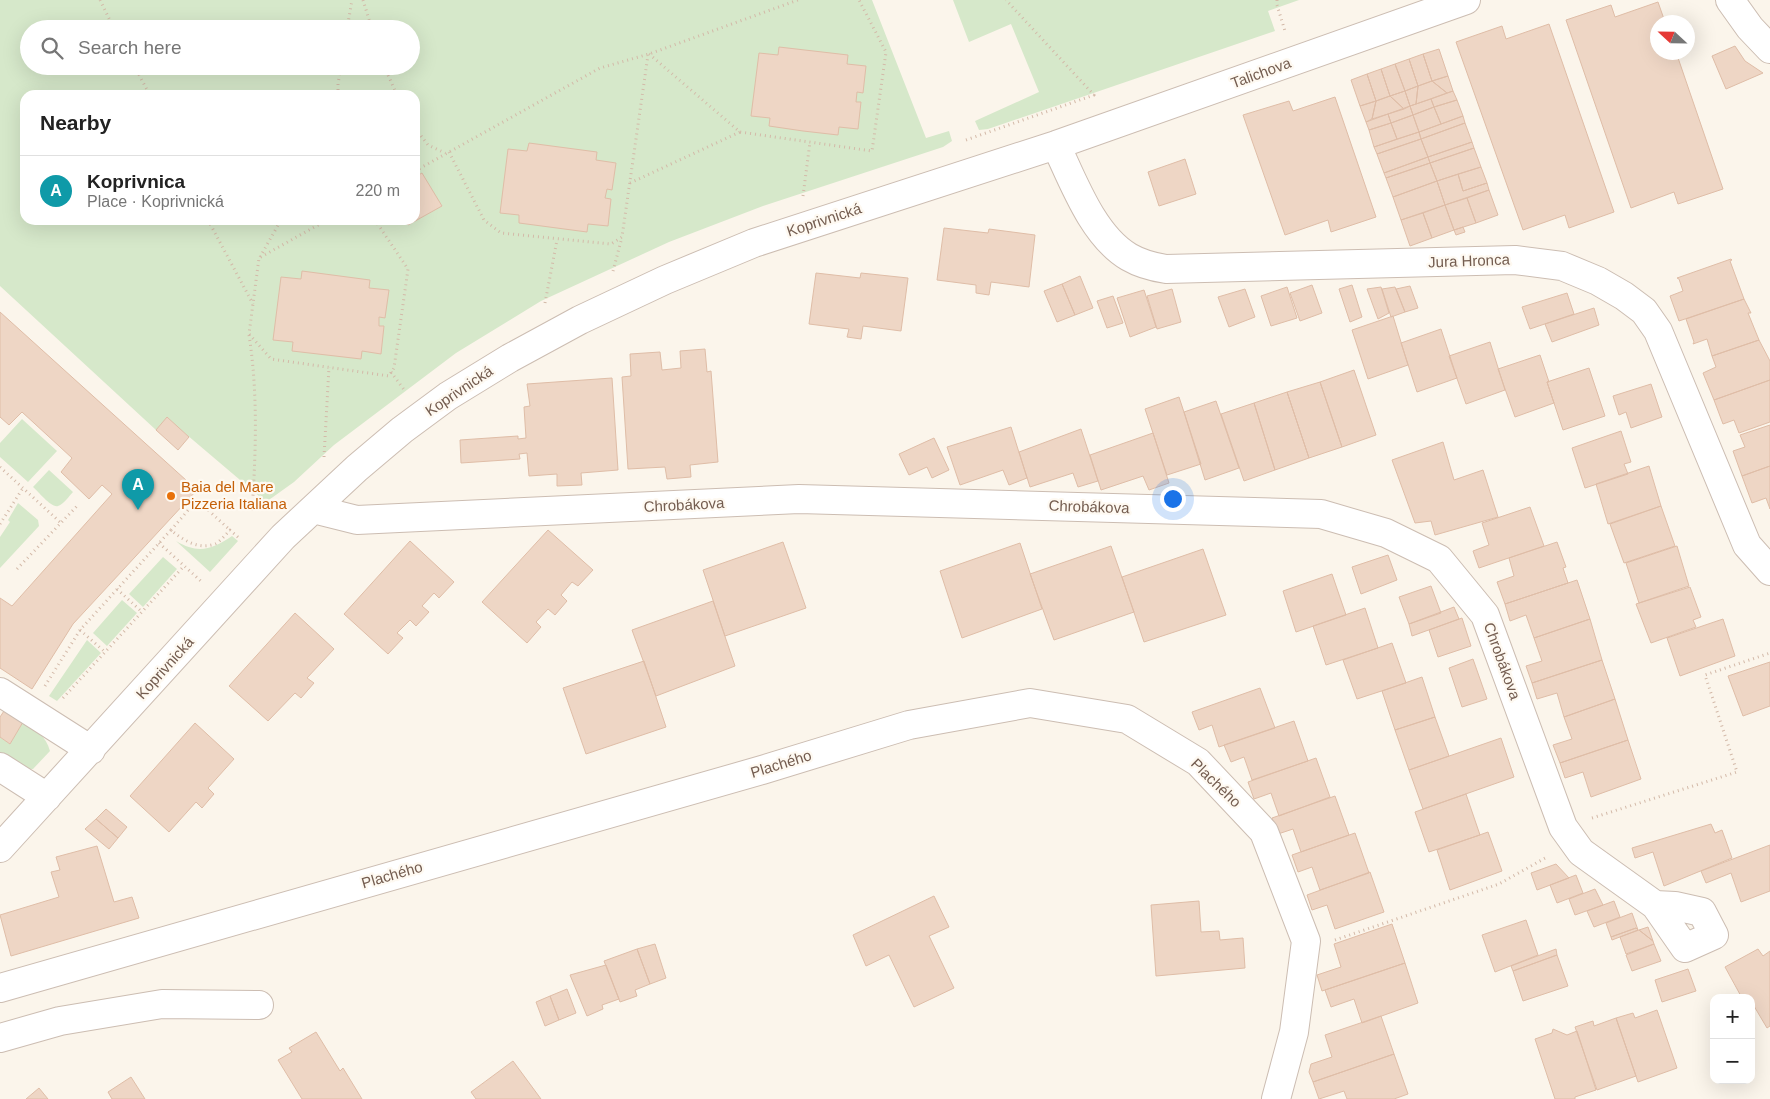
<!DOCTYPE html>
<html lang="en">
<head>
<meta charset="utf-8">
<style>
	body { margin:0; font-family:Helvetica,sans-serif; background:#f2f2f2; color:#222 }
	.controls { position:absolute; right:15px; bottom:15px; display:grid; overflow:hidden; border-radius:10px; box-shadow:0 5px 20px #0002 }
	.controls button { width:45px; height:45px; display:grid; place-items:center; padding:0; border:0; border-bottom:1px solid #e0e0e0; background:#fff; color:#222; font:25px sans-serif }
	.compass { position:absolute; left:1650px; top:15px; width:45px; height:45px; border-radius:50%; background:#fff; box-shadow:0 5px 20px #0002; rotate:292deg }
	.you { position:absolute; left:1172px; top:498px; width:18px; height:18px; margin:-12px; border:4px solid #fff; border-radius:50%; background:#1a73e8; box-shadow:0 0 0 8px #1a73e833 }
	.badge { display:grid; place-items:center; width:32px; height:32px; border-radius:50%; background:#d8795d; color:#fff; font-size:16px; font-weight:700 }
	.pin { position:absolute; translate:-50% -41px; filter:drop-shadow(0 1px 2px #0008) }
	.pin::after { content:''; position:absolute; top:26px; width:18px; height:15px; background:inherit; clip-path:polygon(0 0,100% 0,50% 100%) }
	.list { margin:0; padding:0; list-style:none }
	h2 { display:flex; justify-content:space-between; align-items:center; height:65px; margin:0; padding:0 20px; font-size:21px }
	h2 small { font-size:16px; font-weight:400; color:#767676 }
	.list li { display:grid; grid-template-columns:32px 1fr auto; gap:15px; align-items:center; box-sizing:border-box; height:70px; padding:0 20px; border-top:1px solid #e0e0e0 }
	.list b { display:block; font-size:19px; white-space:nowrap }
	.list p { margin:0; font-size:16px; white-space:nowrap; color:#767676 }
	.list em { font-size:16px; font-style:normal; color:#767676 }
	.icon { flex:none; width:28px; height:28px; fill:none; stroke:currentColor; stroke-width:2; stroke-linecap:round; stroke-linejoin:round }
	.map { position:relative; flex:none; width:1770px; height:1099px; overflow:hidden }
	.search { position:absolute; background:#fff; box-shadow:0 5px 20px #0002; left:20px; top:20px; width:400px; height:55px; display:flex; align-items:center; gap:12px; box-sizing:border-box; padding:0 18px; border-radius:28px; color:#767676; font-size:19px }
	.panel { position:absolute; background:#fff; box-shadow:0 5px 20px #0002; left:20px; top:90px; width:400px; height:135px; border-radius:15px }
	.map>svg:first-child { display:block }
	.green { fill:#d6e8ca; fill-rule:evenodd }
	.building { fill:#eed6c5; stroke:#dfbda7 }
	.lines { fill:none; stroke-linecap:round; stroke-linejoin:round }
	.minor-casing { stroke:#ccbdb2; stroke-width:30 }
	.path { stroke:#d3b9a8; stroke-width:3; stroke-dasharray:1 4; stroke-linecap:butt }
	.minor { stroke:#fff; stroke-width:28 }
	.food-dot { fill:#e8710a; stroke:#fef9f1; stroke-width:2 }
	.labels { text-anchor:middle; stroke-width:4.5; stroke-linejoin:round; paint-order:stroke }
	.street-label { font-size:15px; fill:#745d50; stroke:#fef9f1 }
	.food-label { font-size:15px; fill:#c56008; stroke:#fef9f1; text-anchor:start }
</style>
</head>
<body>
<div class="map">
<svg width="1770" height="1099" viewBox="0 0 1770 1099">
	<rect width="100%" height="100%" fill="#fbf5eb"/>
	<path class="green" d="M0 0H872L926 138 949 131 952 141 943 147 763 206 669 242 541 301 456 353 334 445 294 482 266 502 167 418 156 430 0 286ZM29 29H411V66H29ZM25 95H415V220H25Z
		M953 0H1299L1268 11 1275 31 988 129 979 130 975 121 1039 92 1011 24 969 42Z
		M22 419 57 451 28 482 0 457V443Z
		M49 470 73 492C69 496 64 504 58 506 51 508 39 492 33 487Z
		M18 503 38 520 39 526 0 568V537L10 522 8 520Z
		M232 536 238 541 210 572 176 541C198 554 211 550 232 536Z
		M163 557 177 569 143 607 129 594Z
		M122 600 137 613 107 646 93 633Z
		M87 640 101 653 57 701 49 696Z
		M23 722C36 730 46 736 50 751L33 769H28L0 755V737L10 744Z"/>
	<path class="building" d="M1658 2 1665 22H1658V52H1676L1723 189 1678 204 1674 192 1631 208 1566 20 1611 5 1615 17Z
		M1549 24 1614 212 1569 228 1565 215 1523 230 1456 42 1502 26 1506 39Z
		M1735 46 1745 61 1763 73 1726 89 1712 56Z
		M779 47 848 55 847 64 866 66 863 93 857 92 856 102H861L858 129 839 127 838 135 803 131 769 126 770 118 751 116 759 53 778 55Z
		M1439 49 1448 76 1432 81 1423 54Z
		M1423 54 1432 81 1418 86 1409 59Z
		M1409 59 1418 86 1405 91 1395 64Z
		M1395 64 1405 91 1390 96 1381 69Z
		M1381 69 1390 96 1376 101 1367 74Z
		M1367 74 1376 101 1360 106 1351 80Z
		M1448 76 1453 91 1447 93 1432 81Z
		M1432 81 1447 93 1416 104 1418 86Z
		M1418 86 1416 104 1410 106 1405 91Z
		M1405 91 1410 106 1404 109 1390 96Z
		M1453 91 1457 100 1434 107 1431 99Z
		M1390 96 1404 109 1372 119 1376 101Z
		M1335 97 1376 217 1331 232 1328 220 1285 235 1243 115 1289 101 1293 111Z
		M1431 99 1434 107 1413 115 1410 106Z
		M1457 100 1463 116 1441 124 1434 107Z
		M1376 101 1372 119 1366 122 1360 106Z
		M1410 106 1413 115 1391 123 1388 114Z
		M1434 107 1441 124 1419 132 1413 115Z
		M1388 114 1391 123 1369 130 1366 122Z
		M1413 115 1419 132 1397 139 1391 123Z
		M1463 116 1465 123 1421 139 1419 132Z
		M1391 123 1397 139 1374 147 1369 130Z
		M1465 123 1472 142 1428 157 1421 139Z
		M1419 132 1421 139 1377 154 1374 147Z
		M1421 139 1428 157 1384 173 1377 154Z
		M1472 142 1474 148 1430 163 1428 157Z
		M529 143 597 152 596 160 616 163 612 190 607 189 605 198 611 199 608 226 588 224 587 232 519 223V215L500 213 508 149 527 151Z
		M1474 148 1481 167 1437 181 1430 163Z
		M1428 157 1430 163 1386 178 1384 173Z
		M1185 159 1196 194 1159 206 1148 172Z
		M1430 163 1437 181 1393 197 1386 178Z
		M1481 167 1487 183 1463 191 1458 174Z
		M422 173 442 206 408 225 405 220H415V177Z
		M1458 174 1463 191 1487 183 1489 190 1445 205 1437 181Z
		M1437 181 1445 205 1401 220 1393 197Z
		M1489 190 1498 215 1476 223 1467 198Z
		M1467 198 1476 223 1454 230 1445 205Z
		M1445 205 1454 230 1432 238 1423 213Z
		M1423 213 1432 238 1410 246 1401 220Z
		M1463 227 1465 232 1456 235 1454 230Z
		M944 228 988 233 989 229 1035 235 1029 287 991 282 989 295 976 293V285L937 280Z
		M1731 259 1732 260 1730 261 1744 299 1679 321 1670 296 1683 291 1679 279 1677 278Z
		M302 271 370 280 369 288 389 290 385 318 379 317V326H384L381 354 362 351 361 359 292 351 293 342 273 340 281 277 301 279Z
		M816 273 860 278 861 273 908 278 901 331 863 326 861 339 847 337 849 329 809 324Z
		M1080 276 1093 308 1075 315 1062 284Z
		M1062 284 1075 315 1057 322 1044 291Z
		M1312 285 1322 313 1300 321 1290 293Z
		M1352 285 1362 317 1350 322 1339 289Z
		M1410 286 1418 308 1405 312 1396 289Z
		M1287 287 1297 318 1271 326 1261 296Z
		M1381 287 1389 313 1378 319 1367 289Z
		M1395 287 1405 312 1391 317 1382 289Z
		M1172 289 1181 322 1157 329 1147 296Z
		M1245 289 1255 317 1229 327 1218 297Z
		M1144 290 1156 327 1130 337 1117 298Z
		M1567 293 1574 314 1530 329 1522 307Z
		M1113 296 1123 323 1107 328 1097 301Z
		M1744 299 1751 313H1748L1759 340 1712 356 1707 339 1693 344 1694 342 1686 319Z
		M1594 308 1599 325 1552 342 1545 324Z
		M0 312 197 490 73 624 32 689 0 668V598L12 606 112 494 102 485 89 499 61 472 72 458 22 412 9 425 0 417Z
		M1393 316 1408 365 1368 379 1352 330Z
		M1441 329 1457 378 1417 392 1401 343Z
		M1759 340 1770 361V380L1714 400 1703 373 1716 367 1712 356Z
		M1490 342 1505 390 1466 404 1449 356Z
		M705 349 707 372 711 371 718 462 690 465 691 477 667 479 665 467 628 469 622 377 631 376 630 354 660 352 662 370 681 368 680 351Z
		M1540 355 1549 382H1547L1554 403 1515 417 1498 369Z
		M1589 368 1605 416 1563 430 1547 382Z
		M1354 370 1376 435 1342 447 1320 382Z
		M612 378 618 470 581 473 582 485 557 486V474L529 476 527 453 519 454 520 459 461 463 460 440 518 436V439L526 438 524 407 530 406 527 384Z
		M1770 380V422L1739 433 1734 420 1723 424 1714 400Z
		M1320 382 1342 447 1309 458 1287 392Z
		M1651 384 1662 417 1631 428 1626 412 1619 415 1613 396Z
		M1287 392 1309 458 1275 470 1254 403Z
		M1179 397 1201 464 1167 475 1145 409Z
		M1216 401 1239 468 1205 480 1184 412Z
		M1254 403 1275 470 1244 481 1221 414Z
		M167 417 189 437 178 450 156 430Z
		M1770 425V466L1742 476 1733 451 1745 447 1740 435Z
		M1011 427 1027 478 1009 485 1003 470 960 485 947 447Z
		M1081 429 1098 481 1078 487 1073 473 1030 487 1019 452Z
		M1621 431 1631 462 1624 464 1628 474 1585 488 1572 448Z
		M1153 433 1169 483 1149 490 1143 476 1101 490 1090 455Z
		M934 438 949 470 932 478 927 467 909 475 899 454Z
		M1443 442 1454 480 1483 470 1498 517 1435 535 1431 521 1415 523 1392 460Z
		M1649 466 1661 506 1608 524 1596 484Z
		M1770 466V509L1766 498 1752 503 1742 476Z
		M1661 506 1675 546 1624 563 1610 524Z
		M1530 507 1544 546 1479 568 1473 551 1489 545 1482 523Z
		M548 530 593 570 578 586 572 582 561 595 567 601 555 615 548 609 536 622 541 627 527 643 482 602Z
		M410 541 454 582 439 598 434 593 422 606 429 612 416 626 410 620 397 633 403 638 388 654 344 614Z
		M783 542 806 608 725 636 703 570Z
		M1557 542 1566 567 1563 568 1568 583 1505 604 1497 582 1514 576 1509 558Z
		M1020 543 1042 609 962 638 940 571Z
		M1111 546 1134 612 1054 640 1030 574Z
		M1677 546 1689 586 1639 603 1626 563Z
		M1203 549 1226 615 1144 642 1122 577Z
		M1388 555 1397 580 1361 594 1352 567Z
		M1332 574 1346 615 1296 632 1283 591Z
		M1577 580 1590 619 1534 638 1526 615 1510 621 1505 604Z
		M1431 586 1441 613 1409 624 1399 597Z
		M1690 587 1701 617 1693 620 1696 627 1651 643 1636 604Z
		M713 601 735 666 656 696 632 630Z
		M1454 607 1459 619 1412 636 1409 624Z
		M1365 608 1378 648 1326 665 1313 626Z
		M295 613 334 649 307 678 314 683 301 698 295 693 268 721 229 686Z
		M1462 618 1471 646 1438 657 1429 630Z
		M1590 619 1602 660 1532 683 1526 666 1542 661 1534 638Z
		M1723 619 1735 656 1680 676 1667 638Z
		M1392 643 1406 683 1357 699 1343 660Z
		M1473 659 1487 699 1462 707 1449 668Z
		M1602 660 1615 699 1564 717 1557 693 1537 699 1532 683Z
		M644 661 666 727 586 754 563 688Z
		M1770 662V706L1743 716 1728 676Z
		M1422 677 1435 717 1395 730 1382 691Z
		M1260 688 1275 728 1219 747 1212 725 1199 730 1192 712Z
		M1615 699 1628 740 1560 763 1553 745 1572 739 1564 717Z
		M4 711 23 722 10 744 0 737V717Z
		M1435 717 1449 756 1409 770 1395 730Z
		M1294 721 1308 761 1252 780 1244 757 1231 762 1224 745Z
		M195 723 234 759 208 788 214 794 202 808 196 802 169 832 130 796Z
		M1501 738 1514 777 1423 809 1409 770Z
		M1628 740 1641 779 1591 797 1583 772 1565 778 1560 763Z
		M1316 758 1330 797 1279 816 1271 793 1254 799 1248 782Z
		M1466 794 1480 835 1429 852 1415 812Z
		M1335 796 1349 835 1301 852 1293 829 1278 834 1272 818Z
		M106 809 127 827 118 838 96 819Z
		M96 819 118 838 109 849 85 829Z
		M1711 824 1715 833 1722 830 1732 858 1664 886 1653 852 1635 858 1632 848Z
		M1488 832 1502 871 1450 890 1437 850Z
		M1355 833 1369 873 1320 890 1312 867 1298 872 1292 855Z
		M1770 845V891L1741 902 1731 873 1706 883 1701 871Z
		M97 846 114 902 132 897 139 918 11 956 0 915 59 897 51 872 60 870 56 857Z
		M1556 864 1569 878 1537 890 1531 873Z
		M1370 872 1384 912 1335 929 1327 905 1312 910 1307 895Z
		M1576 875 1583 893 1557 903 1550 885Z
		M1595 889 1603 905 1575 915 1569 899Z
		M934 896 949 927 929 936 954 988 914 1007 889 955 866 966 853 935Z
		M1199 901 1201 932 1219 931 1220 940 1243 938 1245 968 1156 976 1151 905Z
		M1614 901 1620 917 1594 927 1587 911Z
		M1632 913 1638 930 1636 928 1611 937 1606 923Z
		M1526 920 1538 955 1495 972 1482 935Z
		M1392 924 1405 963 1322 991 1317 975 1341 967 1334 944Z
		M1648 927 1653 941 1639 930Z
		M1636 928 1638 930 1612 940 1611 937Z
		M1639 930 1653 941 1654 944 1626 954 1620 937Z
		M655 944 666 978 650 984 637 949Z
		M1654 944 1661 961 1632 971 1626 955Z
		M637 949 650 984 635 990 637 996 620 1002 604 961Z
		M1556 949 1557 955 1513 971 1511 966Z
		M1758 949 1763 956 1770 951V1026L1767 1028 1751 1001V998H1742L1725 967Z
		M1557 955 1568 986 1523 1001 1513 971Z
		M1405 963 1418 1003 1362 1023 1354 999 1331 1007 1325 990Z
		M606 965 619 999 602 1005 603 1009 587 1016 570 975Z
		M1688 969 1696 991 1662 1002 1655 980Z
		M567 989 576 1013 559 1020 550 996Z
		M550 996 559 1020 545 1026 536 1002Z
		M1657 1010 1677 1068 1638 1082 1616 1018 1633 1013 1635 1018Z
		M1381 1016 1394 1054 1313 1082 1309 1072 1311 1064 1332 1057 1325 1035Z
		M1616 1018 1636 1076 1597 1090 1575 1027 1593 1021 1594 1026Z
		M1553 1029 1567 1035 1577 1031 1596 1090 1575 1097V1099H1555L1535 1039 1552 1033Z
		M316 1032 340 1071 343 1068 362 1099H302L278 1060 292 1052 289 1048Z
		M1394 1054 1408 1094 1394 1099H1347L1344 1091 1319 1099 1313 1082Z
		M513 1061 541 1099H476L471 1092Z
		M131 1077 145 1099H112L108 1092Z
		M39 1088 48 1099H26Z"/>
	<g class="lines">
		<defs>
			<path id="minor" d="M1730 0 1750 28 1770 49
				M1056 145C1073 181 1093 236 1129 257 1141 264 1153 267 1166 269L1515 260 1562 266 1598 281 1624 296 1644 311 1658 331 1747 545 1770 571
				M313 509 357 520 799 499 1321 514 1386 533 1439 559 1485 615 1563 827 1581 852 1655 905 1685 948 1714 935 1702 912 1675 906 1655 905
				M0 692 91 750
				M0 767 47 797
				M0 848 283 537 357 468 402 430 448 396 510 358 580 320 665 280 754 243 1056 145 1466 0
				M0 988 762 770 909 725 1030 703 1127 719 1198 762 1264 832 1306 941 1294 1032 1276 1099
				M0 1038 60 1021 162 1004 259 1005"/>
		</defs>
		<use href="#minor" class="minor-casing"/>
		<path class="path" d="M100 0 114 29
			M363 0 372 29
			M1277 0V5L1285 31
			M347 29 352 0
			M649 54 740 132 872 151 886 52 859 0
			M134 66 150 95
			M384 66 397 95
			M338 95V84L341 66
			M415 128 428 145 445 153
			M966 140 1094 95 1006 0
			M449 152 484 220 501 233 611 244 622 237 648 55
			M415 171 600 68 649 54 798 0
			M630 183 740 132
			M803 196 810 142
			M208 220 253 304
			M327 220 259 258 249 334 271 359 389 376 394 368 408 269 375 220
			M260 257 281 220
			M613 271 622 237
			M545 303 557 240
			M249 335C258 393 256 452 252 511
			M391 372 405 391
			M324 457 329 367
			M0 467 61 523
			M0 524 23 488
			M171 530 197 500 230 530
			M159 543 203 583
			M17 569 78 505
			M117 589 142 612
			M80 630 105 652
			M45 686 80 630 171 530C183 540 198 550 215 544 220 542 226 534 230 530L240 539
			M63 698 184 566
			M1592 818 1737 772 1705 675 1770 653
			M1335 940 1499 884 1547 857"/>
		<use href="#minor" class="minor"/>
	</g>
	<circle class="food-dot" cx="171" cy="496" r="5"/>
	<g class="labels">
		<g class="street-label">
			<text transform="translate(1261 73) rotate(-20)" y="5">Talichova</text>
			<text transform="translate(824 220) rotate(-18)" y="5">Koprivnická</text>
			<text transform="translate(1469 261) rotate(-2)" y="5">Jura Hronca</text>
			<text transform="translate(459 391) rotate(-34)" y="5">Koprivnická</text>
			<text transform="translate(684 505) rotate(-3)" y="5">Chrobákova</text>
			<text transform="translate(1089 507) rotate(2)" y="5">Chrobákova</text>
			<text transform="translate(1502 661) rotate(70)" y="5">Chrobákova</text>
			<text transform="translate(165 668) rotate(-48)" y="5">Koprivnická</text>
			<text transform="translate(781 764) rotate(-17)" y="5">Plachého</text>
			<text transform="translate(1216 783) rotate(44)" y="5">Plachého</text>
			<text transform="translate(392 875) rotate(-16)" y="5">Plachého</text>
		</g>
		<g class="food-label">
			<text x="181" y="492">Baia del Mare<tspan x="181" dy="17">Pizzeria Italiana</tspan></text>
		</g>
	</g>
</svg>
<div class="controls">
<button>+</button>
<button>−</button>
</div>
<svg class="compass" viewBox="-18 -18 36 36"><path d="M0-13l5 13h-10z" fill="#e53935"/><path d="M0 13l5-13h-10z" fill="#767676"/></svg>
<div class="you"></div>
<div class="pin badge" style="left:138px;top:510px;background:#0f9aa8">A</div>
<div class="search"><svg class="icon" aria-label="search" viewBox="0 0 24 24"><circle cx="10" cy="10" r="6"/><path d="M15 15l6 6"/></svg>Search here</div>
<section class="panel">
<h2>Nearby<small></small></h2>
<ul class="list">
<li><span class="badge" style="background:#0f9aa8">A</span><div><b>Koprivnica</b><p>Place · Koprivnická</p></div><em>220 m</em></li>
</ul>
</section>
</div>
</body>
</html>
